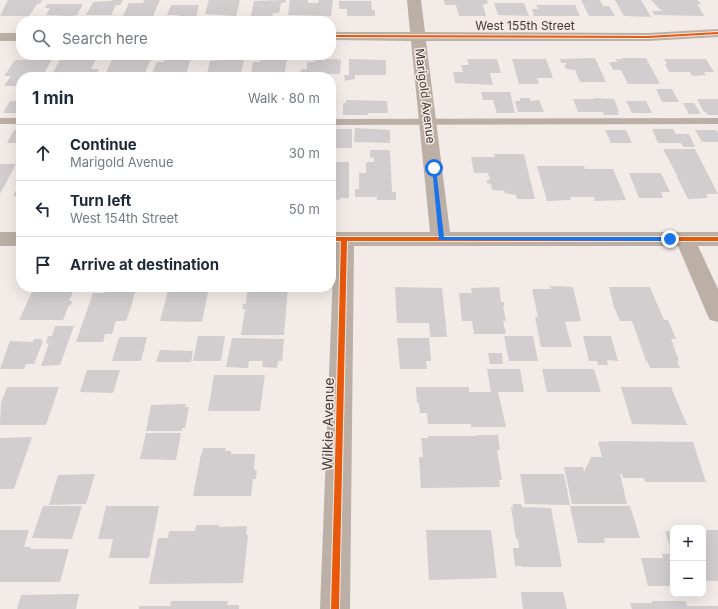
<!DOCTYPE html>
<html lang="en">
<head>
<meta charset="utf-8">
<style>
	body { margin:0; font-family:Inter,sans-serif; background:#f2f2f3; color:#1f2937 }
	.controls { position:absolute; right:12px; bottom:12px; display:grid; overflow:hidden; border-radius:8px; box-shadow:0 4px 16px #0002 }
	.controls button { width:36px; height:36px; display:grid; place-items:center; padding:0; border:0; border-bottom:1px solid #e0e1e3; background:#fff; color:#1f2937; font:20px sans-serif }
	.stop { position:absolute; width:12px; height:12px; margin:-9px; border:3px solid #1a73e8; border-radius:50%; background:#fff }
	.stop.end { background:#1a73e8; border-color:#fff; box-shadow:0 1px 4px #0008 }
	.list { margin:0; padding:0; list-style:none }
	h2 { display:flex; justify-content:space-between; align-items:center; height:52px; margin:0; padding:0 16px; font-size:17px }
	h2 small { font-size:13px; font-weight:400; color:#747a83 }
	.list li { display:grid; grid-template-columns:26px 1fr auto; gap:12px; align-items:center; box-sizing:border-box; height:56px; padding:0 16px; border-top:1px solid #e0e1e3 }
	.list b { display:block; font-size:15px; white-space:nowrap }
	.list p { margin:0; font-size:13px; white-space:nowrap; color:#747a83 }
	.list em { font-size:13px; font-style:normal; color:#747a83 }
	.icon { flex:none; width:22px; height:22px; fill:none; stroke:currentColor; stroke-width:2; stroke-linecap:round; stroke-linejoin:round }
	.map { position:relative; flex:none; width:718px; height:609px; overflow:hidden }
	.search { position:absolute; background:#fff; box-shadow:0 4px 16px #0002; left:16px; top:16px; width:320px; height:44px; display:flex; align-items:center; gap:10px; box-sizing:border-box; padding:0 14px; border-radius:16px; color:#747a83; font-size:15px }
	.panel { position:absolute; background:#fff; box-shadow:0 4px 16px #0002; left:16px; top:72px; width:320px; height:220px; border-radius:16px }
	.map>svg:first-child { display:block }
	.building { fill:#d2cdce }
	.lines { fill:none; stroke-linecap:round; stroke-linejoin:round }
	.service { fill:#bcb0a6; fill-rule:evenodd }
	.minor { fill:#bcb0a6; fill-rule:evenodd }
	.cycleway-casing { stroke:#f6eae4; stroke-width:2 }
	.cycleway { fill:#e8590c; fill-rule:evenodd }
	.route { fill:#1a73e8 }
	.labels { text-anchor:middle; stroke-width:3; stroke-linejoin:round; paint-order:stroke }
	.far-street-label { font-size:12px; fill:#403b39; stroke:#f6eae4 }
	.street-label { font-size:14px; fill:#403b39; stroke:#f6eae4 }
</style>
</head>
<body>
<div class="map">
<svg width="718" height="609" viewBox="0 0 718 609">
	<rect width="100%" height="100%" fill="#f2ebe8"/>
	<path class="building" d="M8 0H42L40 4H37L29 16H0Z
		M112 0H123L120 5H116L111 15H86L93 2 111 1Z
		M144 0H160L153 16H123L129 3H143Z
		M209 0H240L236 16 205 14Z
		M286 0V2L281 3 279 13H273L272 16H251L254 1Z
		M290 0H308V3H318L319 0H333L331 16 288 15Z
		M444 0H487L488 3 483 5 486 16H459L456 5H445Z
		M581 0H600L603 6H609L615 16H589Z
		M615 0H641L651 17 624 16Z
		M651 0H698L701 4 697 5 699 7 704 16 655 15 652 11H662Z
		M339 1H371L372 10H375V16H347V9H339Z
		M494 3H524L529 16 498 15Z
		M47 4H83L77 15 71 16 46 15 50 8H45Z
		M171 5H199L196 16 183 17H178L179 15H167Z
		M536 5H575L580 16H534L532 9H538Z
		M177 58H191L185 77H150L157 62H164L165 60H176Z
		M595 58 606 82H580L575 70 566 69 564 65H566V63H561L560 59Z
		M621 58H646L660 84H628L621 70H613L609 62H617L616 59H622Z
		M52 59 42 77H21V86H4L11 76H4L15 60Z
		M96 59 91 69H99L96 75H91V77H86L87 76H81L80 77 51 76 60 60Z
		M151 59 144 75 104 77 112 60Z
		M233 59 244 60 241 74H231V77H206L210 61Z
		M261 59H287L284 77H257L258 74H251L253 62H260Z
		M336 59 341 60 340 74H300L301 69H307V62H315V60Z
		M349 59 386 60V75H355V79L345 81 344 75H349Z
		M467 59H497L501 73H490L493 85 455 83 453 72H463L461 65H469Z
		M512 59H546L553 78H537L539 84H519Z
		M664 59H706L714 72H704L706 75 695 76 691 75 690 72H669L665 64H667Z
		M656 89H672L679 102H662Z
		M481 92H510L515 113H497L493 100H483Z
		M520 98H530V101L539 100 544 112H518L515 101H520Z
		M594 98 614 99 619 112H617L619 115H604L603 112H578L573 99H594Z
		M697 99H718V115H708L706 112H704Z
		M346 100 387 101 388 113H368V115H343V103H346Z
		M10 101H21V113H3Z
		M626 101H646L652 113H632Z
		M683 103H694L701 114H689Z
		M355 128 390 130V143L354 142Z
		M331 129H352V148H335V143H331Z
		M652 129H673L676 134H689L695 147H683L681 143H658Z
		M14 130H21V143H7Z
		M605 130H626L632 143H611Z
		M695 130H716L718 133V142H702Z
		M663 149H695L718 194H706L708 198 688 199 677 177H678Z
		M370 150H390L392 192H396V200H377V197H355V189H359V173H366V162H374V158L370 157Z
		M494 154H524L535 199H517L516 195 505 193 504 191 492 190 491 184 487 183V180L490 179 488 173H474L471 157H495Z
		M331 162H349V198H340V200L331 199Z
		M0 164H16L0 194Z
		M537 166H584L585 169H613L626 200 595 201 594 197H570L571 200 547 201Z
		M629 173H661L670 192H661L663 198H639Z
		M21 182V196H13Z
		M550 286 573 287 581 321 565 322 572 347H541L535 317H538L532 289H551Z
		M58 287H75L69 301H72L71 305H69L63 320H19L32 292H50L53 289H57Z
		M136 287 131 308 126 321H116L112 334H105L103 342H76L93 293H105L106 288Z
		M169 287H209L202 322 160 321Z
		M248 287H288L284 335H241L245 309H242L243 304H246Z
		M395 287 442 288 447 337H430L429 323H397Z
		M499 287 501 302H504V306H503L506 321H503L506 334H474L472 321H462L459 293H472L471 288Z
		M609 287H650L664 320H668L676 339H671L679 361H677L680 368H650L647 361H646L632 321H620L614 307Z
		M55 326H74L60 365 41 366 49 343H46L48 336H52Z
		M198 336H225L221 361H193Z
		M504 336H533L538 361H509Z
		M583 336H611L618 361 607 360 608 365H598L597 361H589Z
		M119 337H147L141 361H112Z
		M232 338 284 339 282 361H278L277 368 262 367 263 361H249L248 368 226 367Z
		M397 338H429L431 361H426L427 369H400Z
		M34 339H42L41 341H43L34 364H26L24 369H0L10 341 33 342Z
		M160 350 193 351 191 362H156Z
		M488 353H502L503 364H490Z
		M487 369H520L524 392H498L506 427H471V424H428L427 413H420L419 403H417L416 387H469V392H491Z
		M542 369H594L601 392H547Z
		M87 370H120L113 393 80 392Z
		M214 375H265L260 411H208Z
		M7 387H59L46 425H0L1 403Z
		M621 387H671L687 425 632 424Z
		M186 404 185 407H189L185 428H182V431H146L151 405Z
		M146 433H181L176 460 140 459Z
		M477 435H498L500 450H497L502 480H499L500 487 421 488 419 457H423L421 438H428V436H477Z
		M32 437 14 489H0V438Z
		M612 441 693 442 706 482H645L644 478H623L622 474H620L627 504H572L564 467H583L584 472 591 457H602L598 442Z
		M203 448H226L225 451H231V454H255L254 470H257L256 479H253L251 496H193L201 454H202Z
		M95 474 86 504 49 505 58 475Z
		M520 474H564L570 505 525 504Z
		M513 504H521L522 507 551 508 562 567H522V566H515L513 548H519L518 539H516L511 507H513Z
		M43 506H82L72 539 32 538Z
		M106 506H159L149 558H109L113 539H98Z
		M570 506H630L640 538H604L605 543H578Z
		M196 525H219V527L247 526 246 535H248L243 583 149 584 158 538H168L169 531H195Z
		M0 530H29L24 547H31L30 549H69L60 582H0Z
		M426 530H491L497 578 429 580Z
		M703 530H718V581H703Z
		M665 531H673V586H648L641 558H663L662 554H672Z
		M521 592H563L567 609H523Z
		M79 594 76 609H17L21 595Z
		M171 601H228L227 605H239V609H139V606H170Z
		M652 601H685L687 606H718V609H632L630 603H652Z"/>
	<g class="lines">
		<path class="service" d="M0 118H21V124H0Z
			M718 118V124L331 125V119Z"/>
		<path class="minor" d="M407 0H421L425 32 648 33 718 29V37L648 41H426L450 232H718V246H698L718 289V322L710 320 707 314 678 246H354L350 609H320L334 246H331V232H430L411 41 331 40V32H410Z
			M0 33H21V41H0Z
			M0 232H21V246H0Z"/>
		<defs>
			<path id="cycleway" d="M718 32V34L648 38 331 37V35L648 36Z
				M331 237H718V241H347L339 609H331L341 241H331Z"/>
		</defs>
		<use href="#cycleway" class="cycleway-casing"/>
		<use href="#cycleway" class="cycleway"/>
	</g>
	<path class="route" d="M432 167 436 168 444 237H670L672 239 670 241 439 240Z"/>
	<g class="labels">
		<g class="far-street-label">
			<text x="525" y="30">West 155th Street</text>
			<text transform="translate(425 96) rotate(83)" y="4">Marigold Avenue</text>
		</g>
		<g class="street-label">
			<text transform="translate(328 424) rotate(-89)" y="5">Wilkie Avenue</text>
		</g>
	</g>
</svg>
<div class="controls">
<button>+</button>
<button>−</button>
</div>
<div class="stop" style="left:434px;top:168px"></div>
<div class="stop end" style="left:670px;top:239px"></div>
<div class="search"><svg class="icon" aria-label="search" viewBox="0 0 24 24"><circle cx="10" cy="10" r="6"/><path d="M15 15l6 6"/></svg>Search here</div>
<section class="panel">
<h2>1 min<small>Walk · 80 m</small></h2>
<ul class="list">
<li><svg class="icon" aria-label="ahead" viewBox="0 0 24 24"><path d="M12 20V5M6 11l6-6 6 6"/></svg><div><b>Continue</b><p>Marigold Avenue</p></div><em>30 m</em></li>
<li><svg class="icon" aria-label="left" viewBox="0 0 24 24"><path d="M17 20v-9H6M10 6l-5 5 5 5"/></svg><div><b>Turn left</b><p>West 154th Street</p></div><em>50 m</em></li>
<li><svg class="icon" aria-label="arrive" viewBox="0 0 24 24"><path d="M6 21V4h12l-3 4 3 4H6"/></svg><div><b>Arrive at destination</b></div></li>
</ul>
</section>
</div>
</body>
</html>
